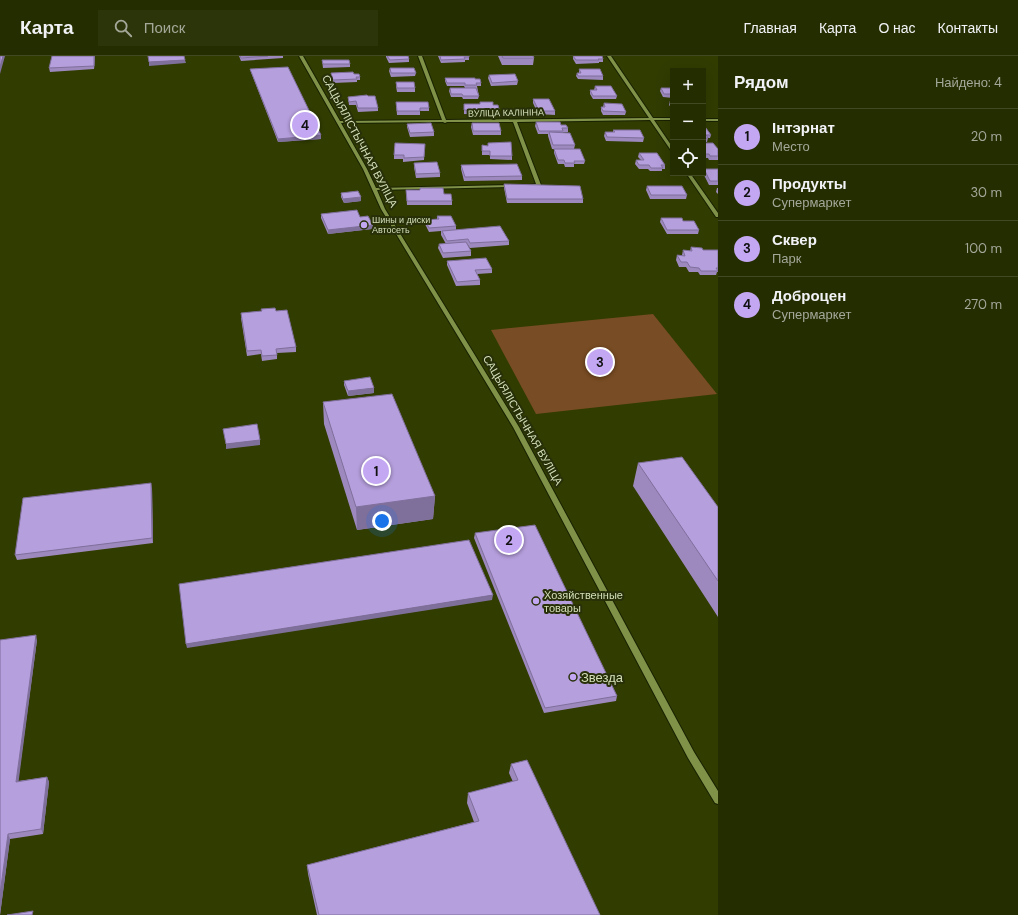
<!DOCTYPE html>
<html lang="ru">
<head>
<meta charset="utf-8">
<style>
	body { margin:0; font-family:"DM Sans",sans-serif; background:#2c350a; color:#f1f3f6 }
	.controls { position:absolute; right:12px; top:12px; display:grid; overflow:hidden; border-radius:0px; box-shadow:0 4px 16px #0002 }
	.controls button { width:36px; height:36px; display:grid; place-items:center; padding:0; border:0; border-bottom:1px solid #414922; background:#242d00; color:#f1f3f6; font:20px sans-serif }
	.you { position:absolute; left:382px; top:465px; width:14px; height:14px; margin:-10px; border:3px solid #fff; border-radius:50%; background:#1a73e8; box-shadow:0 0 0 6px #1a73e833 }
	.badge { display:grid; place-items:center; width:26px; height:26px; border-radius:50%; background:#c3a7f2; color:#111; font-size:13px; font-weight:700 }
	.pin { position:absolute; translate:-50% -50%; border:2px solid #fff; box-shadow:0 1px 4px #0006 }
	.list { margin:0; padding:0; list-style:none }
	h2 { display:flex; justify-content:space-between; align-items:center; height:52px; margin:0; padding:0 16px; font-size:17px }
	h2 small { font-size:13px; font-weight:400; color:#a3a899 }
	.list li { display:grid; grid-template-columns:26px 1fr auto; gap:12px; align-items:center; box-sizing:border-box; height:56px; padding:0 16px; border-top:1px solid #414922 }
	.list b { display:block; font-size:15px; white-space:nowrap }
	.list p { margin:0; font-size:13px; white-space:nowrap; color:#a3a899 }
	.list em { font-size:13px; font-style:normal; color:#a3a899 }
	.icon { flex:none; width:22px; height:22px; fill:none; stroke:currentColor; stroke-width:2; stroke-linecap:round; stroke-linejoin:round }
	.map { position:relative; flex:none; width:718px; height:859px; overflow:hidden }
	header { display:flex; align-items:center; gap:24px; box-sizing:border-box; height:56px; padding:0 20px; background:#242d00; border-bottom:1px solid #414922 }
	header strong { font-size:19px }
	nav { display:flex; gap:22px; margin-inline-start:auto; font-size:14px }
	.search { width:280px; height:36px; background:#2c350a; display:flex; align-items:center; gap:10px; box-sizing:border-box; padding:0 14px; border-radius:0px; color:#a3a899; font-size:15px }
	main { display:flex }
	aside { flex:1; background:#242d00 }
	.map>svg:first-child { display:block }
	.green { fill:#784c24 }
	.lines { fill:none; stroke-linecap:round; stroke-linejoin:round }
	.minor-casing { stroke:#192100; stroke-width:2 }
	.minor { fill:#7f9248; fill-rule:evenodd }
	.wall { fill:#9d89be }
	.shaded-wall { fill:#7f6f9b }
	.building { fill:#b69fdd; stroke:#7f6f9b }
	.poi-dot { fill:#c3a7f2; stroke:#273008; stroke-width:1.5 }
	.labels { text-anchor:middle; stroke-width:4; stroke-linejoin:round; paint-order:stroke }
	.far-street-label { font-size:9px; fill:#d4dfba; stroke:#273008 }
	.far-poi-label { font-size:9px; fill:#d4dfba; stroke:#273008; text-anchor:start }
	.street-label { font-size:11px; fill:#d4dfba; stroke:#273008 }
	.poi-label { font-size:11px; fill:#d4dfba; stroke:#273008; text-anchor:start }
	.near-poi-label { font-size:13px; fill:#d4dfba; stroke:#273008; text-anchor:start }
</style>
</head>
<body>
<header>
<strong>Карта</strong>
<div class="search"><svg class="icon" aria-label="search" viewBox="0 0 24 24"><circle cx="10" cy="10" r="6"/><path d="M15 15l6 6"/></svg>Поиск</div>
<nav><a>Главная</a><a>Карта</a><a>О нас</a><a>Контакты</a></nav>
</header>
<main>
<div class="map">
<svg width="718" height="859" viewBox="0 0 718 859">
	<rect width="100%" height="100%" fill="#303c00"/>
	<path class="green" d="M653 258 717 338 536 358 491 274Z"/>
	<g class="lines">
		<defs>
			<path id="minor" d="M299 0H303L340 65 442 64 418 0H422L446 64 649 62 607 0H611L653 62H673V64H654L673 92V96H672L650 64 517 66 541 129 531 131 529 130V129L536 128 513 66H447L445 67 443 66 341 67 367 113 376 132 513 129 515 130 513 131 377 134 385 153 519 371 694 696 718 735V748L715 747 688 702 513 371 381 153 363 113Z
				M703 63H718V65H703Z
				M686 117H690L718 157V161H716Z"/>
		</defs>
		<use href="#minor" class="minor-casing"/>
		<use href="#minor" class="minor"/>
	</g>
	<path class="wall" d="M95 0 94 13 50 16 49 12Z
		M239 0H283V2L241 5Z
		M386 0H408L409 3V6L389 7 386 1Z
		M438 0H469V4H465V6L441 7Z
		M498 0H533L534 2 533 9H502Z
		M573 0 603 3V6H599V7L576 8 573 3Z
		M322 4 350 8V11L323 12Z
		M390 12 416 17 415 20 391 21 389 15Z
		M250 13 321 83 278 86 251 16Z
		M579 13 603 20V24L578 23 576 20 577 17H579Z
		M331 17 354 18 360 21V24H357V26L333 27 331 20Z
		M489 19 518 25 517 29 491 30 488 22Z
		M445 22 475 23 481 27V30H477L479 40 478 43H463L462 41H451L449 35 450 32H465L464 30H447L445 25Z
		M396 26 415 32V36H397L396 30Z
		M595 30 617 40 616 43H593L590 38V34H594Z
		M661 32H673V42L663 41 660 35Z
		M368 40 378 52V55L358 56 356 49H349L348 41Z
		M533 43 555 55V59L538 58 533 47Z
		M670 45H673V54L669 49Z
		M396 46 429 52V55H420V59H397Z
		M604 47 626 56 625 59H603L601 55V51H603Z
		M464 48 493 49 499 53 498 56H496V59L464 58Z
		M536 66 561 69 568 72V76H563V77L575 89 574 93H552L548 80V78H538L535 70Z
		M472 67 501 75V79H473L471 71Z
		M407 68 434 76V80L410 81 407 71Z
		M703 68 711 79 710 82H708L707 86H703Z
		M613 74 644 82 643 86 606 85 604 80 605 76H613Z
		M488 87 512 100V104L490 103V99H482V89L488 90Z
		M703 87 718 93V104H709L708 102H703Z
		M425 88 424 104 403 106V103H394V99Z
		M554 93 585 105 584 108H574V111H565L564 108H558L554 97Z
		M639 97 665 109V113H662V115H650L648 113H639L635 108 636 104H641L638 101Z
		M414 107 440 117V121L416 122 414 111Z
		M461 109 522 120V124L464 125 461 113Z
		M704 113H718V129H709L703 117Z
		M504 128 583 143V147H507L504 132Z
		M647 130 687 139 686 143H650L646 134Z
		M717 132H718V138L716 136Z
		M406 134 444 138 452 145V149H407Z
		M341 137 361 141V145L344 147 341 141Z
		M321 158 360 161 373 169 372 173 328 178 321 162Z
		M437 160 456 170V174L509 185V189L470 192 467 187 471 195V200L443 202 438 192 439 188H446L441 179V175L429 176 425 168V164L437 163Z
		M661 162 683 165 699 174 698 178H667L660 166Z
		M691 191 703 194H718V216H717L716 219H700L698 216H689L686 211H679L676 204 677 199H682L683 194 690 195Z
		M447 205 492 213V217L477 218 480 224V229L456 230 447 209Z
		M276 255 296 291V296L277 297V303L262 305 261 298 247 300 241 262Z
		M344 325 374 337 348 340 344 329Z
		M323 346 435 440 433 463 357 474 324 368Z
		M638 407 718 451V561L633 430Z
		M152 432 153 487 17 504 15 499Z
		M475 477 617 640 616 645 544 657 474 482Z
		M0 584H37L18 725 47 721 49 726 43 778 10 783 0 859Z
		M511 708 600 859H317L308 818 307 809 474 766 467 747 468 737 513 726 509 717Z"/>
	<path class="shaded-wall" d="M3 0H5L0 18V11Z
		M94 0H95L94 13Z
		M185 4 186 7 149 10V6Z
		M321 79V83L278 86V83Z
		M361 141V145L344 147 343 143Z
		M373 169 372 173 328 178V174Z
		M374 332V337L348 340V335Z
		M260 384V389L226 393V388Z
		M151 427 152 432 153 487 152 482Z
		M435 440 433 463 357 474 356 451Z
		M493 539 492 544 187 592 186 588Z
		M36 579 37 584 18 730 16 726Z
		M47 721 49 726 43 778 41 773Z
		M8 778 10 783 0 859V838Z"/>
	<path class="building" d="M0 0H3L0 11Z
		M52 0H94V10L49 12Z
		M148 0H184L185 4 149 6Z
		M240 0H268L241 2Z
		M387 0H408L409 3 390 4Z
		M440 0H469V1H464L465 3 441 4Z
		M502 0H533L534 2H503Z
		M573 0H602L603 3H598L599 4H576Z
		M322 4H349L350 8H323Z
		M288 11 321 79 278 83 250 13Z
		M390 12H414L416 17H391Z
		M579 13H600L603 20H578L577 17H581Z
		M353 16 354 18H359L360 21H356L357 23 333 24 331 17Z
		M515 18 518 25 492 27 489 19Z
		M445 22H475V23H480L481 27H476L477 29H465V27H447Z
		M396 26H414L415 32H397Z
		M595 30H611L617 40H593L590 34H597Z
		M450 32H476L479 40H463L462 38H451Z
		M661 32H673V38H664Z
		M367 39 368 40H375L378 52H358L356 45 349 46 348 41Z
		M533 43H549L555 55H539Z
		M670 45H673V50Z
		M396 46H428L429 52H420V55H397Z
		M480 46H493V49H498L499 53H496V55L464 54V48H480Z
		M604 47 622 48 626 56 603 55 601 51H605Z
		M536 66H560L561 69H566L568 72H562L563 75H539Z
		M431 67 434 76 410 77 407 68Z
		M472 67H499L501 75H473Z
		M703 68 711 79H706L708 82H703Z
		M613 74H640L644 82 607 81 605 76H615Z
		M549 76 570 77 575 89H553Z
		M511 86 512 100H490V95H482V89L488 90V87Z
		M395 87 425 88 424 101 404 102V99H394Z
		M703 87H713L718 93V100H710L709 98H703Z
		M554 93H580L585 105H574L575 107H565L564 104H558Z
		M639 97H657L665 109H661L663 112H651L649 109H639L636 104H644Z
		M437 106 440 117 416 118 414 107Z
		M517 108 522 120 465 121 461 109Z
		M704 113H718V125H710Z
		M504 128 580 130 583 143H507Z
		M647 130H682L687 139H651Z
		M420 132H443L444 138H451L452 145H407L406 134H420Z
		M358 135 361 141 343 143 341 137Z
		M357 154 360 161 368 160 373 169 328 174 321 158Z
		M437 160H451L456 170 429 172 425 164 439 163Z
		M661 162H682L683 165H694L699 174H667Z
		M500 170 509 185 470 187 468 183 447 185 442 175Z
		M466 186 471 195 443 197 439 188Z
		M691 191 702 192 703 194H718V212H716L718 215H701L699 212 690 211 687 206H681L677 199 685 200 683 194 692 195Z
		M486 202 492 213 475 214 480 224 457 226 447 205Z
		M275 252 276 255 287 254 296 291 276 293 277 299 262 300 261 294 247 295 241 257 262 255 261 253Z
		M370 321 374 332 348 335 344 325Z
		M392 338 435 440 356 451 323 346Z
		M257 368 260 384 226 388 223 373Z
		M682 401 718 451V525L638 407Z
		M151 427 152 482 15 499 23 442Z
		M535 469 617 640 545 652 475 477Z
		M469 484 493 539 186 588 179 528Z
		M36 579 16 726 47 721 41 773 8 778 0 838V584Z
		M527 704 600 859H319L307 809 479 765 468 737 518 724 511 708Z
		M33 855 32 859H7Z"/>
	<g class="poi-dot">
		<circle cx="364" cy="169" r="4"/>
		<circle cx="536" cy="545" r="4"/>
		<circle cx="573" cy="621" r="4"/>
	</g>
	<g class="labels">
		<g class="far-street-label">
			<text transform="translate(506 57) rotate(-1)" y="3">ВУЛІЦА КАЛІНІНА</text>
		</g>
		<g class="far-poi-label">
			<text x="372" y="167">Шины и диски<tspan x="372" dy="10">Автосеть</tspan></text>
		</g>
		<g class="street-label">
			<text transform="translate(360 85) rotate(62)" y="4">САЦЫЯЛІСТЫЧНАЯ ВУЛІЦА</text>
			<text transform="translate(523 364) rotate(60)" y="4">САЦЫЯЛІСТЫЧНАЯ ВУЛІЦА</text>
		</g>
		<g class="poi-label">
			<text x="544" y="543">Хозяйственные<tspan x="544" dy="13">товары</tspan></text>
		</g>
		<g class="near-poi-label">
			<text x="581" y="626">Звезда</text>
		</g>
	</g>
</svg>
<div class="controls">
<button>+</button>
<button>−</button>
<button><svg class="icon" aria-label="locate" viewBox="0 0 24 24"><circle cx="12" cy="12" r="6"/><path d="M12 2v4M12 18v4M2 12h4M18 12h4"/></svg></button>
</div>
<div class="you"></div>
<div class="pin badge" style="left:376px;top:415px">1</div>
<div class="pin badge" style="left:509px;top:484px">2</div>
<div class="pin badge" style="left:600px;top:306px">3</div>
<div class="pin badge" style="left:305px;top:69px">4</div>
</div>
<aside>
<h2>Рядом<small>Найдено: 4</small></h2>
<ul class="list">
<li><span class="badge">1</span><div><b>Інтэрнат</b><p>Место</p></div><em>20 m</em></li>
<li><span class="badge">2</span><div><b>Продукты</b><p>Супермаркет</p></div><em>30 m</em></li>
<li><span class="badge">3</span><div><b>Сквер</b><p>Парк</p></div><em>100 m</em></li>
<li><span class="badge">4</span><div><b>Доброцен</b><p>Супермаркет</p></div><em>270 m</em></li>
</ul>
</aside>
</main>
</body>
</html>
